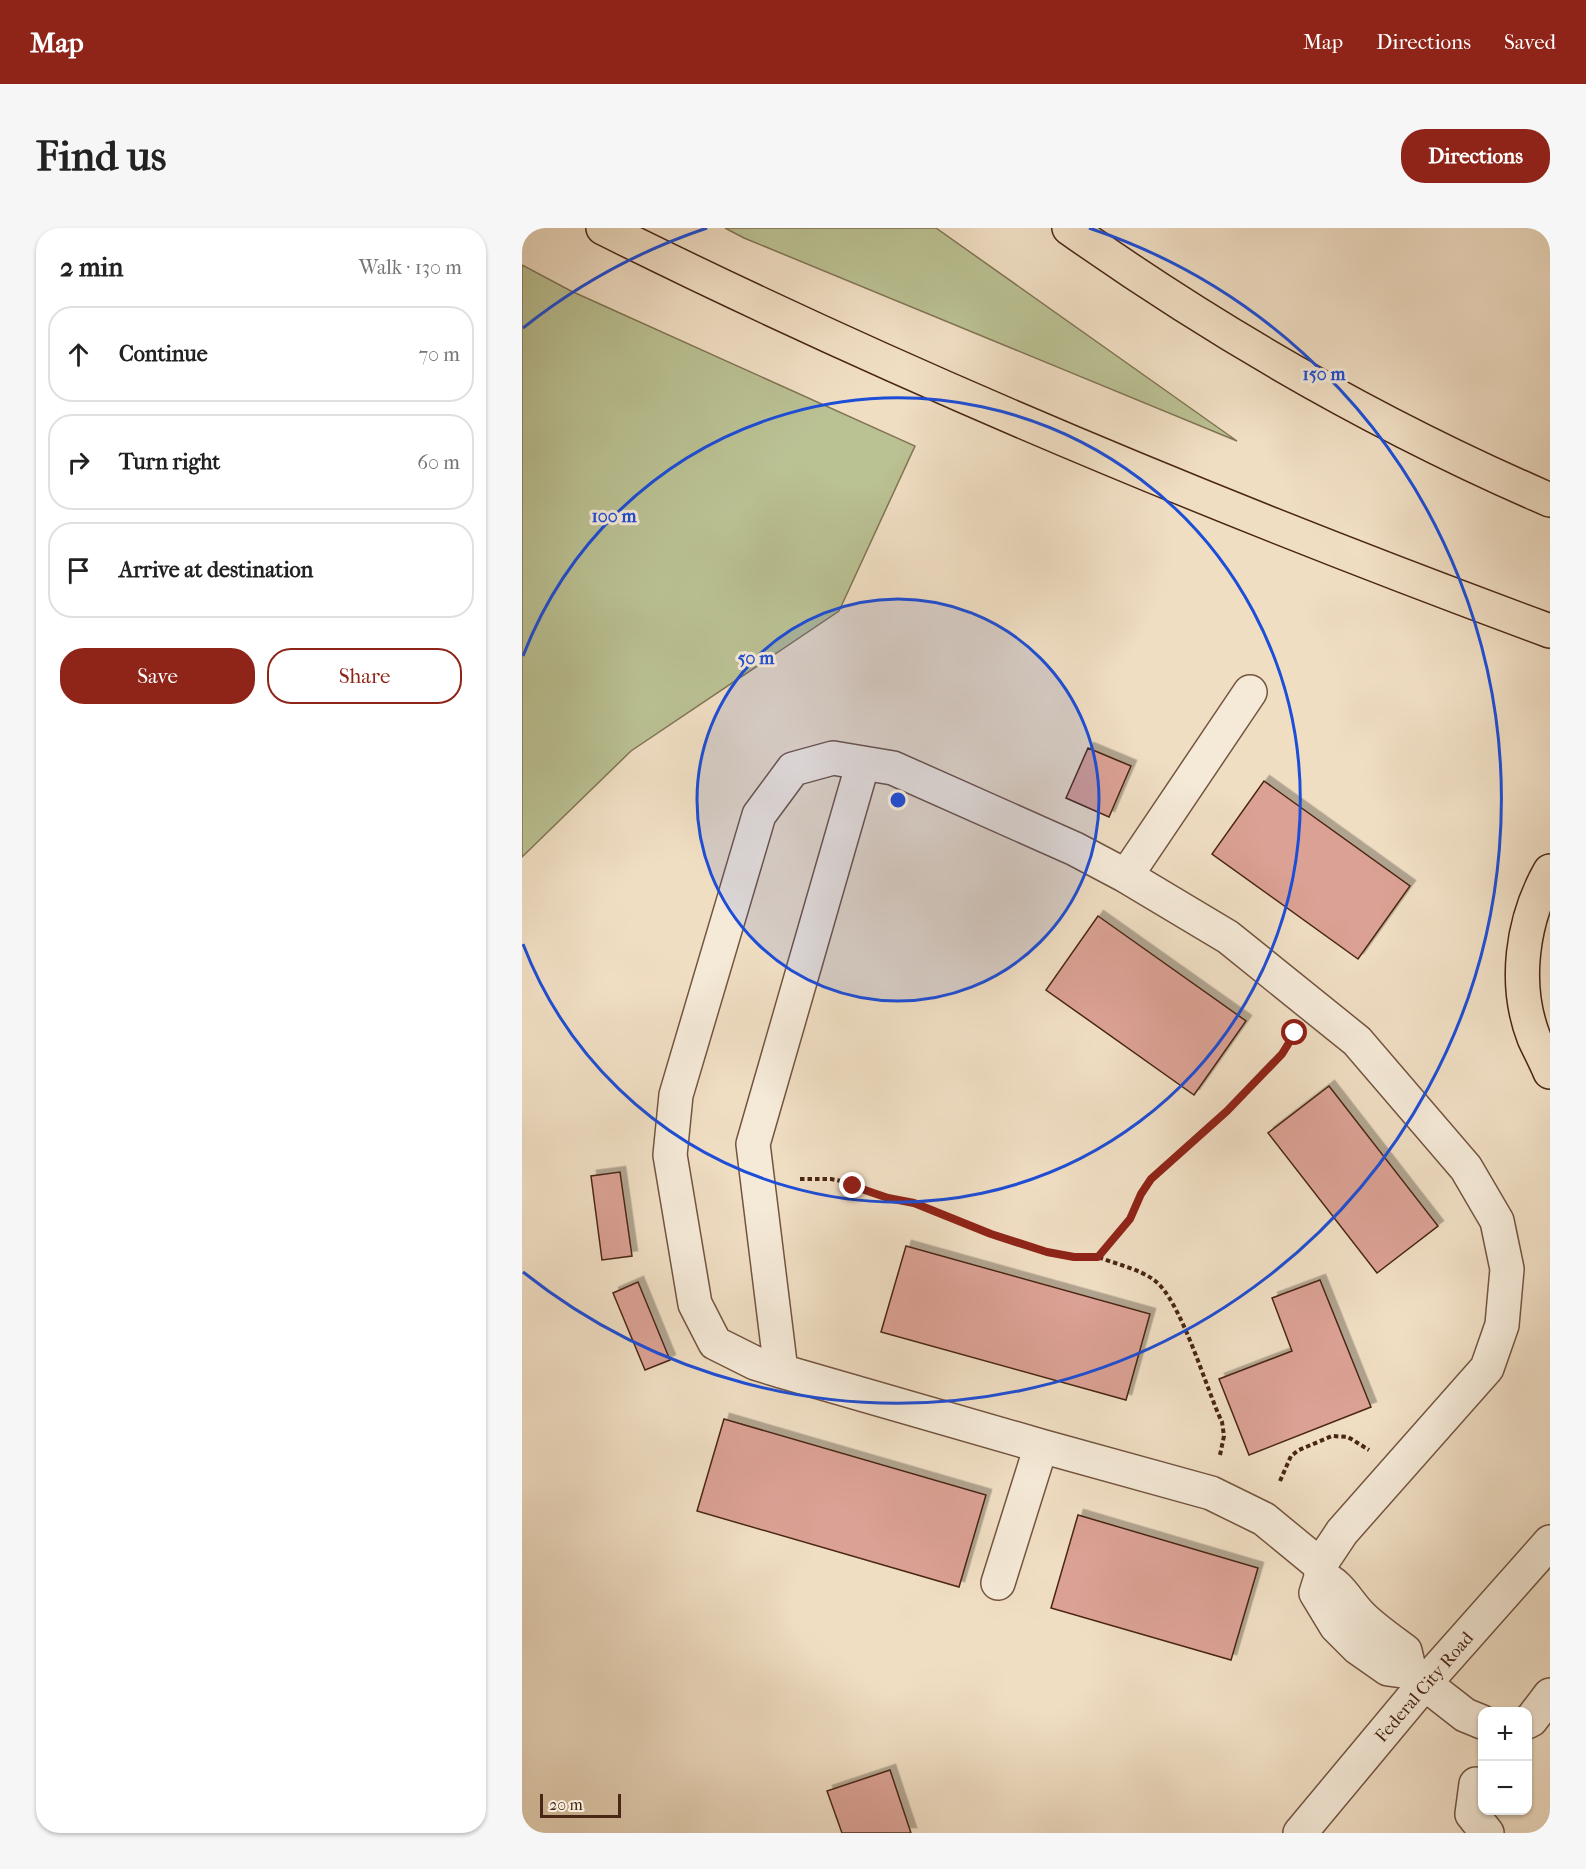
<!DOCTYPE html>
<html lang="en">
<head>
<meta charset="utf-8">
<style>
	body { margin:0; font-family:"IM FELL French Canon",serif; background:#f6f6f6; color:#222 }
	.controls { position:absolute; right:18px; bottom:18px; display:grid; overflow:hidden; border-radius:12px; box-shadow:0 2px 4px #0004 }
	.controls button { width:54px; height:54px; display:grid; place-items:center; padding:0; border:0; border-bottom:2px solid #e0e0e0; background:#fff; color:#222; font:30px sans-serif }
	.scale { position:absolute; left:18px; bottom:15px; width:81px; box-sizing:border-box; padding-left:6px; border:3px solid #492615; border-top:0; font-size:16px; line-height:21px; white-space:nowrap; color:#492615; -webkit-text-stroke:4px #f5ead8; paint-order:stroke }
	.stop { position:absolute; width:18px; height:18px; margin:-14px; border:4px solid #8f2418; border-radius:50%; background:#fff }
	.stop.end { background:#8f2418; border-color:#fff; box-shadow:0 2px 6px #0008 }
	.list { margin:0; padding:0; list-style:none }
	h2 { display:flex; justify-content:space-between; align-items:center; height:78px; margin:0; padding:0 24px; font-size:26px }
	h2 small { font-size:20px; font-weight:400; color:#767676 }
	.list li { display:grid; grid-template-columns:39px 1fr auto; gap:18px; align-items:center; box-sizing:border-box; height:96px; margin:0 12px 12px; padding:0 12px; border:2px solid #e0e0e0; border-radius:24px }
	.list b { display:block; font-size:22px; white-space:nowrap }
	.list em { font-size:20px; font-style:normal; color:#767676 }
	.actions { display:flex; gap:12px; padding:18px 24px }
	.actions a { flex:1; padding:14px 0; border:2px solid #8f2418; border-radius:24px; text-align:center; font-size:21px; color:#8f2418 }
	.actions .main { background:#8f2418; color:#fff }
	.icon { flex:none; width:33px; height:33px; fill:none; stroke:currentColor; stroke-width:2; stroke-linecap:round; stroke-linejoin:round }
	.map { position:relative; flex:none; width:1028px; height:1605px; overflow:hidden; border-radius:24px }
	header { display:flex; align-items:center; gap:36px; box-sizing:border-box; height:84px; padding:0 30px; background:#8f2418; color:#fff }
	header strong { font-size:28px }
	nav { display:flex; gap:33px; margin-inline-start:auto; font-size:21px }
	.intro { display:flex; align-items:center; justify-content:space-between; box-sizing:border-box; height:144px; padding:0 36px }
	h1 { margin:0; font-size:42px }
	.button { padding:15px 27px; border-radius:24px; background:#8f2418; color:#fff; font-size:21px; font-weight:700 }
	main { display:flex; gap:36px; padding:0 36px }
	aside { flex:1; background:#fff; border-radius:24px; box-shadow:0 2px 4px #0004 }
	.map>svg:first-child { display:block }
	.green { fill:#bac193; stroke:#827454; stroke-width:1.5 }
	.building { fill:#dba194; stroke:#492615; stroke-width:1.5; filter:url(#shadow) }
	.lines { fill:none; stroke-linecap:round; stroke-linejoin:round }
	.minor-casing { stroke:#735440; stroke-width:36 }
	.highway-casing { stroke:#492615; stroke-width:36 }
	.path { stroke:#492615; stroke-width:4; stroke-dasharray:4.5 3; stroke-linecap:butt }
	.minor { stroke:#f5ead8; stroke-width:33 }
	.highway { stroke:#f0dec3; stroke-width:33 }
	.route { stroke:#8f2418; stroke-width:8 }
	.ring { fill:none; stroke:#1d4ed8; stroke-width:3 }
	.labels { text-anchor:middle; stroke-width:6; stroke-linejoin:round; paint-order:stroke }
	.street-label { font-size:18px; fill:#492615; stroke:#f5ead8 }
	.centre { fill:#1d4ed8; stroke:#f5ead8; stroke-width:3 }
	.ring-label { font-size:18px; text-anchor:middle; font-weight:bold; fill:#1d4ed8; stroke:#f5ead8; stroke-width:6; stroke-linejoin:round; paint-order:stroke }
</style>
</head>
<body>
<header>
<strong>Map</strong>
<nav><a>Map</a><a>Directions</a><a>Saved</a></nav>
</header>
<div class="intro"><h1>Find us</h1><a class="button">Directions</a></div>
<main>
<aside>
<h2>2 min<small>Walk · 130 m</small></h2>
<ul class="list">
<li><svg class="icon" aria-label="ahead" viewBox="0 0 24 24"><path d="M12 20V5M6 11l6-6 6 6"/></svg><div><b>Continue</b></div><em>70 m</em></li>
<li><svg class="icon" aria-label="right" viewBox="0 0 24 24"><path d="M7 20v-9h11M14 6l5 5-5 5"/></svg><div><b>Turn right</b></div><em>60 m</em></li>
<li><svg class="icon" aria-label="arrive" viewBox="0 0 24 24"><path d="M6 21V4h12l-3 4 3 4H6"/></svg><div><b>Arrive at destination</b></div></li>
</ul>
<div class="actions"><a class="main">Save</a><a>Share</a></div>
</aside>
<div class="map">
<svg width="1028" height="1605" viewBox="0 0 1028 1605">
	<defs>
		<filter id="shadow"><feDropShadow dx="5.5" dy="-5.5" stdDeviation="0" flood-color="#0004"/></filter>
	</defs>
	<rect width="100%" height="100%" fill="#f0dec3"/>
	<filter id="stains"><feTurbulence type="fractalNoise" baseFrequency=".00333" numOctaves="4"/><feColorMatrix values="0 0 0 0 .2 0 0 0 0 .09 0 0 0 0 .02 0 0 0 .5 -.17"/></filter>
	<radialGradient id="worn" r=".72"><stop offset=".6" stop-color="#630" stop-opacity="0"/><stop offset="1" stop-color="#630" stop-opacity=".3"/></radialGradient>
	<path class="green" d="M203 0H414L715 213 222 10Z
		M0 37 49 63 393 218 317 383 109 523 0 629Z"/>
	<path class="building" d="M566 520 609 538 587 589 544 570Z
		M742 553 888 658 836 731 690 626Z
		M576 688 724 793 672 867 524 762Z
		M807 858 916 998 855 1045 746 905Z
		M98 944 110 1028 80 1032 69 948Z
		M384 1018 628 1086 604 1172 359 1104Z
		M798 1052 849 1179 727 1227 697 1151 770 1123 750 1070Z
		M116 1054 148 1132 123 1142 91 1065Z
		M202 1191 464 1267 437 1359 175 1283Z
		M556 1287 736 1340 709 1432 529 1380Z
		M368 1542 389 1605H320L305 1563Z"/>
	<g class="lines">
		<defs>
			<path id="minor" d="M604 648 728 464
				M259 1143 231 916 341 535
				M798 1337 820 1304 965 1140 980 1097 985 1041 975 993 944 940 835 813 706 709 604 648 553 621 371 540 311 530 271 541 237 587 154 867 148 927 173 1076 193 1115 233 1135 259 1143 519 1218 689 1265 742 1291 798 1337 799 1349 794 1365 814 1398 836 1420 866 1441 888 1444 943 1487 960 1494
				M799 1349C818 1356 825 1374 839 1388 852 1401 868 1412 883 1423L888 1444
				M476 1355 519 1218
				M1005 1494 1009 1492 1028 1467
				M954 1556 950 1586 965 1605
				M778 1605 903 1455 1028 1314"/>
			<path id="highway" d="M81 0C388 153 706 284 1028 403
				M547 0C697 106 859 199 1028 272
				M1028 643C1000 692 991 756 1012 810 1017 821 1023 832 1028 844"/>
		</defs>
		<use href="#minor" class="minor-casing"/>
		<use href="#highway" class="highway-casing"/>
		<path class="path" d="M278 951H309L319 953 366 970 391 975 469 1006 537 1027 576 1029
			M698 1227 702 1208 700 1194C684 1161 659 1071 632 1052 617 1041 594 1036 576 1029L608 991 619 966 629 951 705 883 760 826 773 805
			M758 1253 769 1228 777 1222 810 1208 826 1209 847 1222"/>
		<use href="#minor" class="minor"/>
		<use href="#highway" class="highway"/>
	</g>
	<g class="lines">
		<path class="route" d="M331 958 366 970 392 975 469 1006 525 1024 552 1029H576L608 991 619 966 629 951 705 883 760 826 773 805"/>
	</g>
	<circle cx="376" cy="572" r="201" fill="#1d4ed8" fill-opacity=".12"/>
	<g class="ring">
		<circle cx="376" cy="572" r="201"/>
		<path d="M1 428A402 402 0 1 1 1 716"/>
		<path d="M1 100A603 603 0 0 1 185 0M567 0A603 603 0 1 1 1 1044"/>
	</g>
	<g class="labels">
		<g class="street-label">
			<text transform="translate(902 1459) rotate(-49)" y="6">Federal City Road</text>
		</g>
	</g>
	<circle cx="376" cy="572" r="9" class="centre"/>
	<g class="ring-label">
		<text x="802" y="152">150 m</text>
		<text x="92" y="294">100 m</text>
		<text x="234" y="436">50 m</text>
	</g>
	<rect width="100%" height="100%" filter="url(#stains)"/>
	<rect width="100%" height="100%" fill="url(#worn)"/>
</svg>
<div class="controls">
<button>+</button>
<button>−</button>
</div>
<div class="scale">20 m</div>
<div class="stop" style="left:773px;top:805px"></div>
<div class="stop end" style="left:331px;top:958px"></div>
</div>
</main>
</body>
</html>
